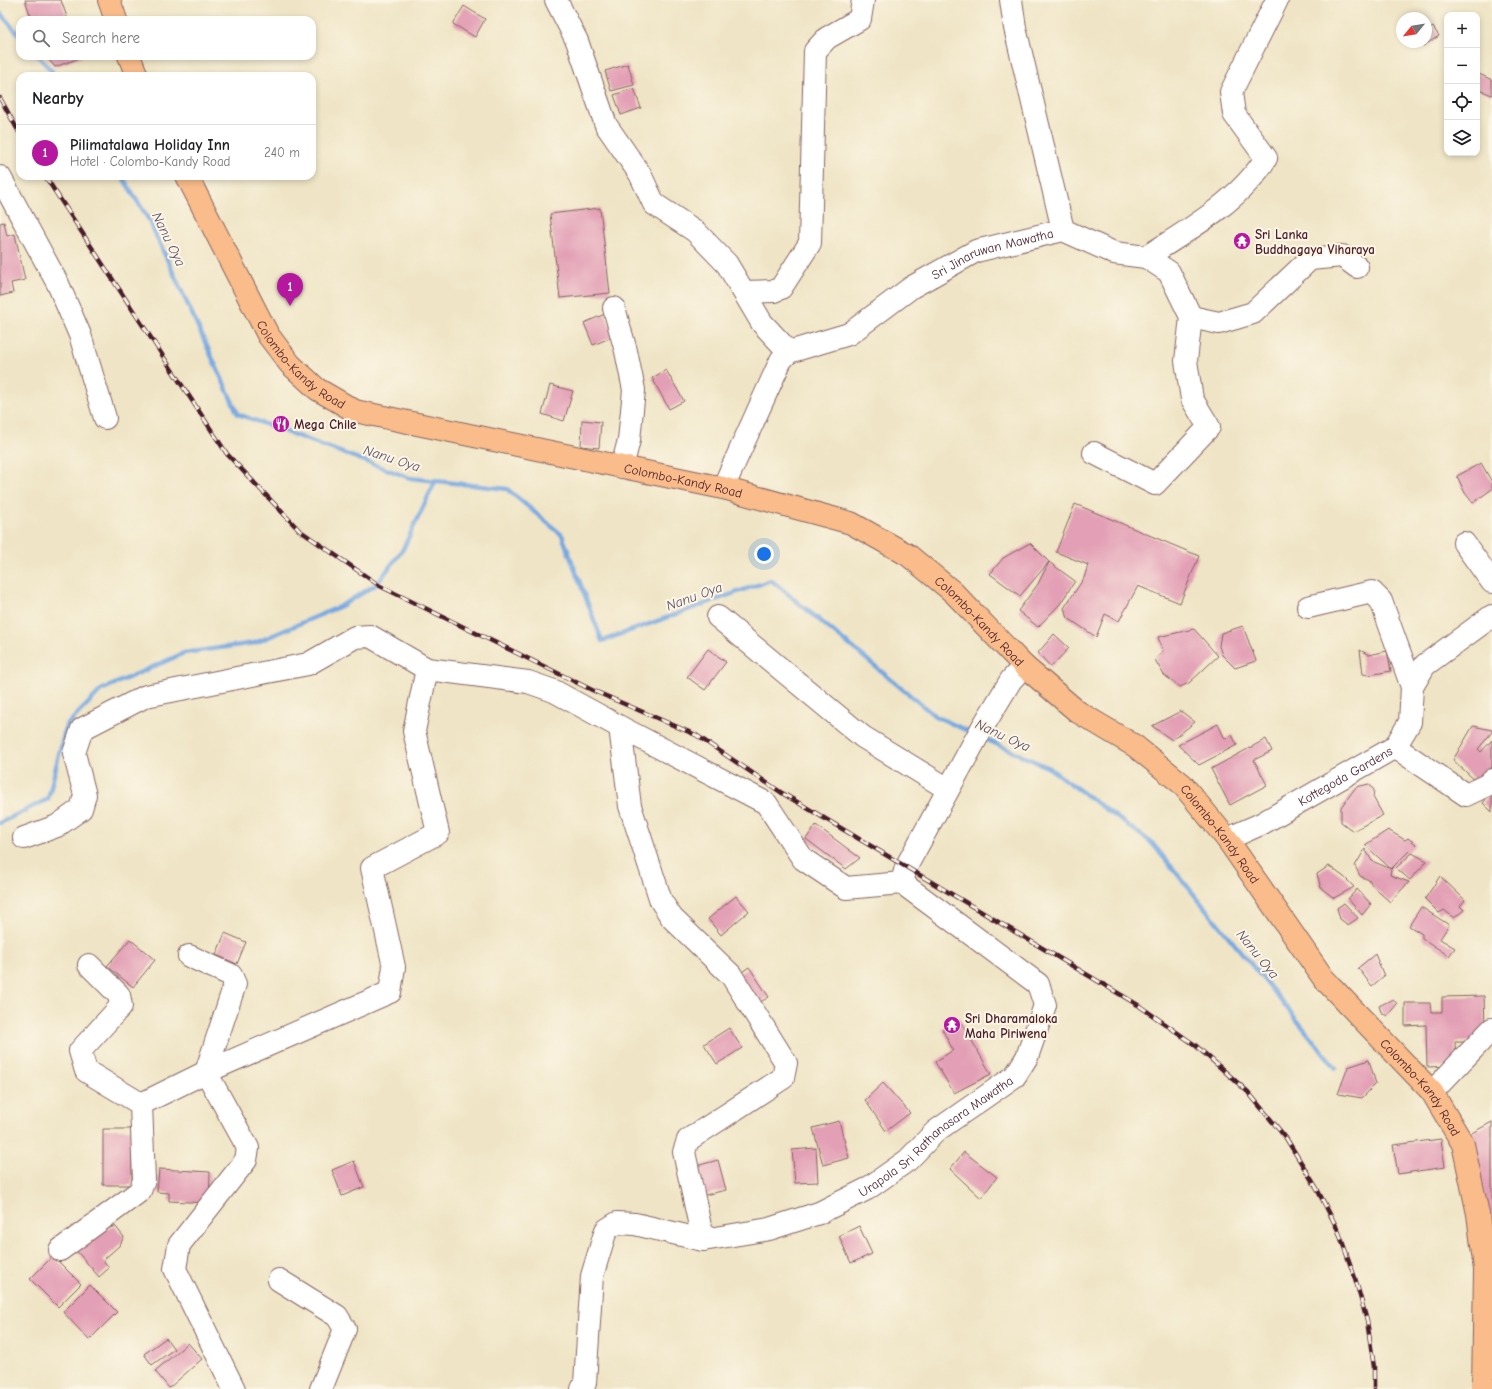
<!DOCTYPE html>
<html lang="en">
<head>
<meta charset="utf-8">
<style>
	body { margin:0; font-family:"Comic Neue",sans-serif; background:#f2f2f2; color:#202124 }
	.controls { position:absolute; right:12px; top:12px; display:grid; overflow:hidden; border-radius:8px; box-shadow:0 2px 6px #0003 }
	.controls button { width:36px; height:36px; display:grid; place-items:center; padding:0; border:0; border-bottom:1px solid #e0e0e0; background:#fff; color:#202124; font:20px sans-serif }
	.compass { position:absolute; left:1396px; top:12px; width:36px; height:36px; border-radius:50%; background:#fff; box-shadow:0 2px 6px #0003; rotate:240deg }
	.you { position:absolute; left:764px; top:554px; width:14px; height:14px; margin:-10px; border:3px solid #fff; border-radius:50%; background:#1a73e8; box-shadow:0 0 0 6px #1a73e833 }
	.badge { display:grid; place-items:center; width:26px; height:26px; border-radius:50%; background:#b5179e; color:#fff; font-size:13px; font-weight:700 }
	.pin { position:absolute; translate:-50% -33px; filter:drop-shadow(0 1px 2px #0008) }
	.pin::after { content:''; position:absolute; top:21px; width:14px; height:12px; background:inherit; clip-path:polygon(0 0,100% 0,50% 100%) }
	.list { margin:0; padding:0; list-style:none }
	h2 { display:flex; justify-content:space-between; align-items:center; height:52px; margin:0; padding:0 16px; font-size:17px }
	h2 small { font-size:13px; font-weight:400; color:#757577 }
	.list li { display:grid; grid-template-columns:26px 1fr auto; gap:12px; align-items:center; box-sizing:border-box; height:56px; padding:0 16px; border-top:1px solid #e0e0e0 }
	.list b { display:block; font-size:15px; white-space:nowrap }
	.list p { margin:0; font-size:13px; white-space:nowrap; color:#757577 }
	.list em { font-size:13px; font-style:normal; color:#757577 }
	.icon { flex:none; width:22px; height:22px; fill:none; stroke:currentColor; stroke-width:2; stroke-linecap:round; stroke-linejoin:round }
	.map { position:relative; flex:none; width:1492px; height:1389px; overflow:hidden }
	.search { position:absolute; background:#fff; box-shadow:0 2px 6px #0003; left:16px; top:16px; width:300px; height:44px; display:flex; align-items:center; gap:10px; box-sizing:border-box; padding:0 14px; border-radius:12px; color:#757577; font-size:15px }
	.panel { position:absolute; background:#fff; box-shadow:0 2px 6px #0003; left:16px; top:72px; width:300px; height:108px; border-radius:12px }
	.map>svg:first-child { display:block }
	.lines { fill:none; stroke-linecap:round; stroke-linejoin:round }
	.stream { stroke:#76a8e1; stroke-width:4.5 }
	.building { fill:#e39fb5 }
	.minor-casing { stroke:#846461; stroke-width:24 }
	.highway-casing { stroke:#846461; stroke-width:24 }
	.minor { stroke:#fff; stroke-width:22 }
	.highway { stroke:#f9bc8a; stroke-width:22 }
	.rail-casing { stroke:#4a1f2b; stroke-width:4.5 }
	.rail { stroke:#fcf5e5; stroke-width:3; stroke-dasharray:9; stroke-linecap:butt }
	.labels { text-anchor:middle; stroke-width:4; stroke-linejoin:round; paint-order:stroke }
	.poi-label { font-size:13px; font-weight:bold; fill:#4a1f2b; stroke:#fcf5e5; text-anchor:start }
	.street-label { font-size:13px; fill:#4a1f2b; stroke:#fcf5e5 }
	.water-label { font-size:14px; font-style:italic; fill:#594f6b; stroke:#fcf5e5 }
</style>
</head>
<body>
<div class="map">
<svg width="1492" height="1389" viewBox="0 0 1492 1389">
	<rect width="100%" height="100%" fill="#fcf5e5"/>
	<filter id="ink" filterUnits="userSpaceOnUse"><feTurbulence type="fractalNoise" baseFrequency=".025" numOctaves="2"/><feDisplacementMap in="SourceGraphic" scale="8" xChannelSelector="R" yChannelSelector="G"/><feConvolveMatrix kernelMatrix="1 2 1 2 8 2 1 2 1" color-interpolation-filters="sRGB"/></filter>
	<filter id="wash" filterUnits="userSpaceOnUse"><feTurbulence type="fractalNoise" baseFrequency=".012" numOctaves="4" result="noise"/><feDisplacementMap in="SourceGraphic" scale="16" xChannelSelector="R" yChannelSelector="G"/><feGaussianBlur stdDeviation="0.9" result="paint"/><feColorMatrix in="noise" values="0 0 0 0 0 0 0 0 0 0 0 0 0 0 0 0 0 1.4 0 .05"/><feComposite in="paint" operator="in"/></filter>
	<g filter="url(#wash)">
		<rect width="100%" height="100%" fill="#efe4c5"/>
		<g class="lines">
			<path class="stream" d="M0 13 20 36
				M38 56 56 76
				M122 176 149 220 238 414 410 478 507 489 562 535 602 641 771 580 935 716 972 733
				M983 738 1049 768 1152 843 1336 1068
				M0 823 48 799 66 726 101 690 184 653 255 643 341 606 377 584 403 549 436 480"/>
		</g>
		<g id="blocks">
			<path class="building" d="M25 0H61L68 20H32Z
				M464 6 485 19 475 37 453 24Z
				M1433 27 1439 36 1423 46 1420 42H1426V32Z
				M46 56H81L82 57 55 67Z
				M628 64 634 85 611 91 605 71Z
				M1477 73 1492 80V95L1477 89Z
				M634 88 641 108 621 115 614 95Z
				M600 208 610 293 560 298 550 214Z
				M4 222 7 236 15 234 25 280 11 283 13 293 0 296V223Z
				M605 314 615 336 593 345 584 323Z
				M666 370 684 401 669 409 652 378Z
				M550 385 573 391 564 421 542 414Z
				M582 420 601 422 599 448 581 446Z
				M1481 463 1492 482V489L1473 503 1465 493 1457 476Z
				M1075 504 1199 556 1180 603 1138 586 1119 621 1105 614 1096 637 1068 618 1064 608 1084 578 1088 565 1056 552Z
				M1030 543 1049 562 1075 581 1060 604 1038 627 1018 611 1038 584 1049 562 1020 596 990 574 1003 558Z
				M1243 626 1256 661 1235 668 1222 655 1219 646 1221 633Z
				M1194 629 1218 656 1189 683 1180 687 1164 675 1155 660 1163 651 1158 637Z
				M1054 634 1069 648 1051 667 1038 653Z
				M708 649 726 662 705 690 687 677Z
				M1360 650 1369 655 1387 651 1391 671 1369 675 1363 674Z
				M1181 711 1195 722 1172 740 1152 726Z
				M1218 724 1225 739 1232 735 1237 745 1199 765 1178 745Z
				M1473 726 1492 730V732L1478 749 1481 752 1492 740V767L1477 782 1453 760Z
				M1266 739 1272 751 1254 760 1267 785 1230 805 1211 769Z
				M1369 784 1374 790 1373 797 1383 815 1353 831 1341 822V807L1356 787Z
				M1492 791V812L1483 803Z
				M816 825 860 858 846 869 806 839Z
				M1388 830 1405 840 1408 838 1416 844 1391 869 1365 845Z
				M1365 849 1372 861 1391 869 1390 875 1409 882 1390 902 1372 886 1369 880 1360 876 1355 866Z
				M1412 853 1427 861 1410 880 1396 868Z
				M1329 866 1344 877 1354 887 1334 898 1321 888 1317 874Z
				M1440 876 1465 900 1460 906 1464 910 1454 918 1444 910 1439 913 1425 899Z
				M1357 889 1371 904 1362 915 1348 899Z
				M736 896 749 911 721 935 708 919Z
				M1344 903 1358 918 1348 925 1340 919 1337 908Z
				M1421 907 1449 925 1440 939 1455 948 1449 956 1422 938V934L1409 926Z
				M225 933 246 942 237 964 216 955Z
				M130 939 155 960 133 987 107 966Z
				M1375 954 1384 976 1372 986 1358 968Z
				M749 967 769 997 757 1004 738 975Z
				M1484 996 1485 1028 1478 1042H1455L1456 1066 1427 1067 1426 1025 1405 1026V1003H1430L1431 1012H1442V997Z
				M1393 999 1397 1004 1387 1016 1381 1012 1379 1006Z
				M960 1020 991 1074 954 1093 935 1062 953 1050 942 1029 952 1027Z
				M729 1028 742 1048 717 1064 704 1044Z
				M1369 1060 1376 1084 1362 1098 1338 1094 1348 1067Z
				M883 1083 910 1113 886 1131 865 1100Z
				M839 1121 849 1158 823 1165 813 1128Z
				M1492 1122V1217L1489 1218 1470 1134Z
				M103 1129H132V1185H103Z
				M1441 1139 1445 1167 1398 1174 1393 1145Z
				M816 1148 818 1182 795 1183 792 1150Z
				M964 1152 997 1177 981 1198 950 1169Z
				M718 1160 726 1190 701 1196 693 1167Z
				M354 1161 364 1187 342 1196 332 1170Z
				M159 1169 210 1172 209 1203 169 1201V1193L157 1192Z
				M115 1226 124 1237 119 1246 103 1260 109 1268 99 1277 75 1249 109 1228Z
				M859 1226 872 1254 851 1263 839 1236Z
				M53 1256 81 1284 58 1307 30 1279Z
				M90 1285 117 1312 89 1340 63 1312Z
				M166 1338 174 1349 152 1365 144 1354Z
				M188 1343 202 1359 169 1388 155 1371Z"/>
		</g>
	</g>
	<g filter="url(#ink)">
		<use href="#blocks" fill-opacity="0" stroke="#846461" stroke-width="1"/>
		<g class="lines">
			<defs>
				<g id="minor">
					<path d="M556 0 577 41 606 125 640 174 654 204 695 231 727 264 762 323 789 352"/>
					<path d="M1011 0 1015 28 1063 230"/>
					<path d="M0 177 58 284 80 335 105 418"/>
					<path d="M744 292 774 291 781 288 810 243 815 51 827 38 860 19 863 0"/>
					<path d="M614 308 626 351 634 390 629 440 622 467"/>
					<path d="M1191 317 1219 323 1253 313 1310 259 1342 256 1357 267"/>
					<path d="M1094 453 1155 484 1209 427 1192 399 1186 361 1191 317 1169 272 1146 257"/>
					<path id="s1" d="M723 488 781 360 789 352 849 334 912 287 976 251 1063 230 1114 253 1146 257C1187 231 1241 200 1266 158L1234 114 1231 92 1277 0"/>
					<path d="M1464 543 1492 582"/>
					<path d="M1308 607 1372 592 1381 601 1412 687"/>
					<path d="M718 617 863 737 948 789"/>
					<path d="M620 727 630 806 661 901 672 918 731 975 786 1063 783 1078 688 1140 684 1152 703 1240"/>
					<path d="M1395 747 1466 795 1487 785 1492 780"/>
					<path d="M24 838 57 826 81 809 85 795 74 753 82 729 146 696 308 664 355 637 370 636 427 669 528 682 554 691 620 727 766 803 803 859 846 888 902 883"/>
					<path id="s2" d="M1227 839 1261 824 1395 747 1410 722 1412 687 1425 665 1492 616"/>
					<path d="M189 956 231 975 235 984 206 1072 248 1148 246 1160 179 1245 175 1269 234 1389"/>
					<path d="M89 965 119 995 121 1006 80 1051 86 1071 141 1104"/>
					<path d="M1432 1092 1492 1029"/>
					<path d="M60 1250 140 1191 144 1180 141 1104 206 1072 390 992 394 967 372 868 438 833 414 731 427 669"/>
					<path d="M279 1280 337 1316 345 1329 321 1389"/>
					<path id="s3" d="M582 1389 585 1383 592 1276 606 1230 617 1223 635 1224 703 1240 769 1229 819 1213 867 1189 908 1160 936 1131 1015 1076 1027 1057 1045 1005 1038 984 902 883 906 867 982 728 1011 680 1024 666"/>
				</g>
				<g id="highway">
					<path d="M109 0 116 20"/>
					<path d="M129 56 137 76"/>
					<path id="s4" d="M187 176 268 335 290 364 317 389 355 411 723 488 851 523 908 555 953 592 1024 666 1078 712 1135 746 1182 784 1227 839 1324 979 1432 1092 1463 1144 1478 1214 1485 1270 1483 1389"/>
				</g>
			</defs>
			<use href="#minor" class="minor-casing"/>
			<use href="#highway" class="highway-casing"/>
			<use href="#minor" class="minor"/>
			<use href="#highway" class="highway"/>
			<defs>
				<path id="rail" d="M0 98 20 134
					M45 176 227 454 299 530 380 586 592 690 696 735 782 793 1138 1005 1195 1045 1248 1092 1286 1138 1316 1187 1338 1230 1355 1278 1367 1321 1374 1367V1389"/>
			</defs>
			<use href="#rail" class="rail-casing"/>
			<use href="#rail" class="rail"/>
		</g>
	</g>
	<defs>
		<symbol id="temple-disc" viewBox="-11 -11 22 22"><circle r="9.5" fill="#b5179e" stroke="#fcf5e5"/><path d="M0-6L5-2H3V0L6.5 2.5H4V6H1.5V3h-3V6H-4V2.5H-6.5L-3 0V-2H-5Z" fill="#fff"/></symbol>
		<symbol id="restaurant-disc" viewBox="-11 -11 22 22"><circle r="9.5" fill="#b5179e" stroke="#fcf5e5"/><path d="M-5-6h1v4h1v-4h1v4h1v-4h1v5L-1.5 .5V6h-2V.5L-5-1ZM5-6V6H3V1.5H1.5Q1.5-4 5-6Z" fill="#fff"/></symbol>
	</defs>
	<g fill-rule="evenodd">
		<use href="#temple-disc" x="1232" y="231" width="20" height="20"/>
		<use href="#restaurant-disc" x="271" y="414" width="20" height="20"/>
		<use href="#temple-disc" x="942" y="1015" width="20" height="20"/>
	</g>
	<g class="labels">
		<g class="poi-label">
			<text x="1255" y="239">Sri Lanka<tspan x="1255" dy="15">Buddhagaya Viharaya</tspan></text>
			<text x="294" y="429">Mega Chile</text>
			<text x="965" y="1023">Sri Dharamaloka<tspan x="965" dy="15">Maha Piriwena</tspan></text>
		</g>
		<g class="street-label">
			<text dy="5" stroke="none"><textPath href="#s1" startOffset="381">Sri Jinaruwan Mawatha</textPath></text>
			<text dy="5" stroke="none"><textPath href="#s4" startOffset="223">Colombo-Kandy Road</textPath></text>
			<text dy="5" stroke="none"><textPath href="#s4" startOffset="631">Colombo-Kandy Road</textPath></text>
			<text dy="5" stroke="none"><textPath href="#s4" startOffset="967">Colombo-Kandy Road</textPath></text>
			<text dy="5" stroke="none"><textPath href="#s2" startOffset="134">Kottegoda Gardens</textPath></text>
			<text dy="5" stroke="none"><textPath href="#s4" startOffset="1291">Colombo-Kandy Road</textPath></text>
			<text dy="5" stroke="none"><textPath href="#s4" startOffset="1615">Colombo-Kandy Road</textPath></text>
			<text dy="5" stroke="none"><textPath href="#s3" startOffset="523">Urapola Sri Rathanasara Mawatha</textPath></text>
		</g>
		<g class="water-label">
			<text transform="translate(169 239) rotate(64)" y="5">Nanu Oya</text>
			<text transform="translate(392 458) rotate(18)" y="5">Nanu Oya</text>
			<text transform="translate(694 596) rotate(-20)" y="5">Nanu Oya</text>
			<text transform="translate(1003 735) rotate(25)" y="5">Nanu Oya</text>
			<text transform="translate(1258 954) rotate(51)" y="5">Nanu Oya</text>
		</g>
	</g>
</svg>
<div class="controls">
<button>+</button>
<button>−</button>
<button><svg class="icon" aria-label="locate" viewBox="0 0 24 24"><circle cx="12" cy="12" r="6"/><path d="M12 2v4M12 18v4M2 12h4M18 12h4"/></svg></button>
<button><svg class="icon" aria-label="layers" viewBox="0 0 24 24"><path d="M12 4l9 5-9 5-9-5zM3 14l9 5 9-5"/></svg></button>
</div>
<svg class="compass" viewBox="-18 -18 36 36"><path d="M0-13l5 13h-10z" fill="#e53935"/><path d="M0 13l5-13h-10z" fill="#757577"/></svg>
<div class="you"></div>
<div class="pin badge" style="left:290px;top:306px">1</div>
<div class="search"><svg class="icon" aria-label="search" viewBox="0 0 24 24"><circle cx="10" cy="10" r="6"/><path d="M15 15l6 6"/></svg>Search here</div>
<section class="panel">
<h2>Nearby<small></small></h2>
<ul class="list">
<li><span class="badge">1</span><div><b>Pilimatalawa Holiday Inn</b><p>Hotel · Colombo-Kandy Road</p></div><em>240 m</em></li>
</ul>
</section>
</div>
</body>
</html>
